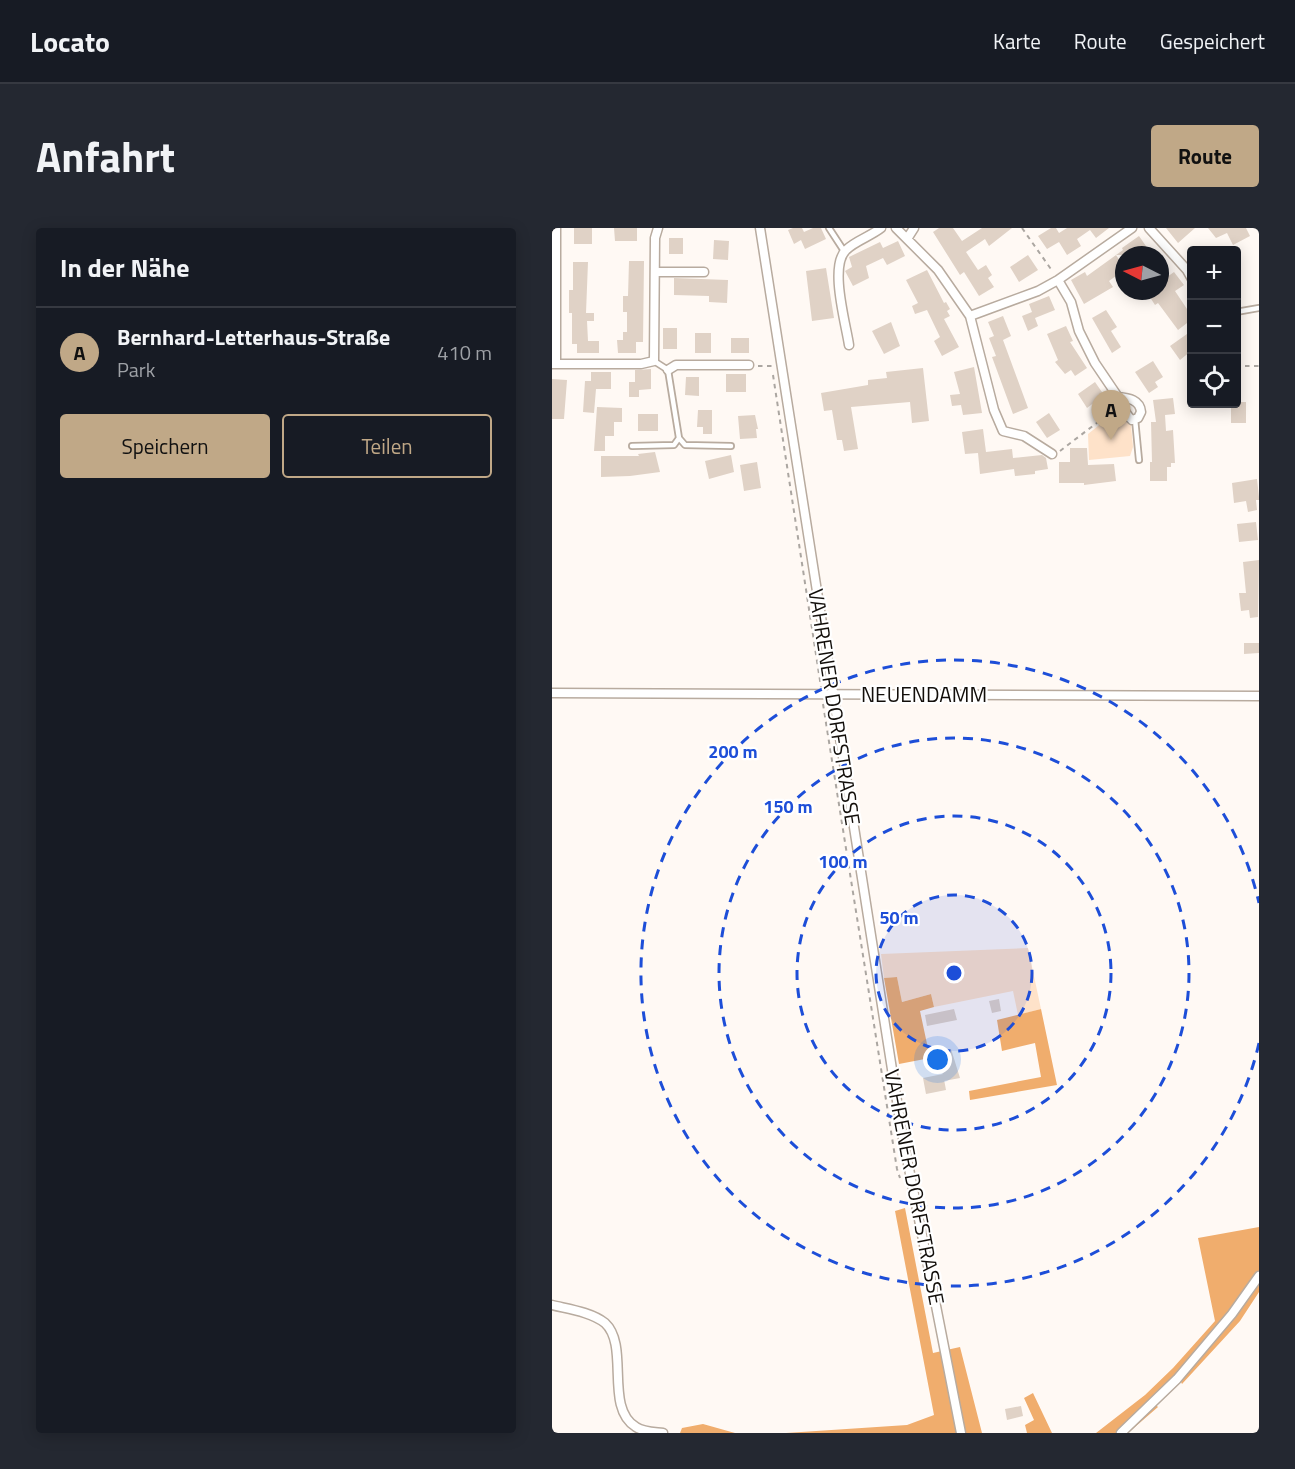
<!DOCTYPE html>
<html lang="de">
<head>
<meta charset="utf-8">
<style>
	body { margin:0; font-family:"Titillium Web",sans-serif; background:#242831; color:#f1f3f6 }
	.controls { position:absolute; right:18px; top:18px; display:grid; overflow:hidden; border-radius:6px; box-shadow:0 3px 15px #0003 }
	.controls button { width:54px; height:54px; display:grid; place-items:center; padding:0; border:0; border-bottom:2px solid #363941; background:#171b24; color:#f1f3f6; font:30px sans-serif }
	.compass { position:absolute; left:563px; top:18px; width:54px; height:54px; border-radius:50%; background:#171b24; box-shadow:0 3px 15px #0003; rotate:276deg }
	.you { position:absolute; left:386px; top:832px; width:21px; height:21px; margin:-15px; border:4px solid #fff; border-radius:50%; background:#1a73e8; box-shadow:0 0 0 9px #1a73e833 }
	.badge { display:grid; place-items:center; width:39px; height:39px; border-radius:50%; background:#c0a887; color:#111; font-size:20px; font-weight:700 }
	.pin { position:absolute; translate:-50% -50px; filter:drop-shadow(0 2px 3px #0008) }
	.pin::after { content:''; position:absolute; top:32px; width:21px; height:18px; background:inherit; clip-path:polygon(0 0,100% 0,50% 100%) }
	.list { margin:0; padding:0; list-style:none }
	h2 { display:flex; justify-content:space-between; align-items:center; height:78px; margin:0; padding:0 24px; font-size:26px }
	h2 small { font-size:20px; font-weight:400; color:#9ea1a6 }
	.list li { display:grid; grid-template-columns:39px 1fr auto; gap:18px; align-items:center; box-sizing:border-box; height:90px; padding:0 24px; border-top:2px solid #363941 }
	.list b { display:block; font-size:22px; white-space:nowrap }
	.list p { margin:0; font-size:20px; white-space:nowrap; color:#9ea1a6 }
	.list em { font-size:20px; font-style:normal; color:#9ea1a6 }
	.actions { display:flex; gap:12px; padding:18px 24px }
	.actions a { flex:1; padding:14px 0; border:2px solid #c0a887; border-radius:6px; text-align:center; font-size:21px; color:#c0a887 }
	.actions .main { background:#c0a887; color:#111 }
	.icon { flex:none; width:33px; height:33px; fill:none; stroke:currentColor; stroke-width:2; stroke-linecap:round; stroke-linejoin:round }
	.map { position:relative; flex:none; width:707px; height:1205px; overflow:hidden; border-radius:6px }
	header { display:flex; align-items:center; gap:36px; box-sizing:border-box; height:84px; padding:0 30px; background:#171b24; border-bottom:2px solid #363941 }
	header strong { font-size:28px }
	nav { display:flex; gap:33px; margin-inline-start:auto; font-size:21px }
	.intro { display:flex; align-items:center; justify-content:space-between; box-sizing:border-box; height:144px; padding:0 36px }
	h1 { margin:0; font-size:42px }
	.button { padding:15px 27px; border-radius:6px; background:#c0a887; color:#111; font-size:21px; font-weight:700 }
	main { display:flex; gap:36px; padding:0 36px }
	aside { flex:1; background:#171b24; border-radius:6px; box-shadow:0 3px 15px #0003 }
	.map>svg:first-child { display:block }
	.green { fill:#fee2c9 }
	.forest { fill:#f0ad6d }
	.building { fill:#e0d2c6 }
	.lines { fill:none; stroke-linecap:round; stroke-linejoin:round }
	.service-casing { stroke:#b8ab9f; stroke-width:8 }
	.minor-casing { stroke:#b8ab9f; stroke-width:11 }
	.path { stroke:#aba6a1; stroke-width:2; stroke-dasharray:4.5 4.5; stroke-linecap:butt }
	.service { stroke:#fff; stroke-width:4.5 }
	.minor { stroke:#fff; stroke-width:8 }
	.ring { fill:none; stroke:#1d4ed8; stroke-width:3; stroke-dasharray:10 8 }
	.labels { text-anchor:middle; stroke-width:4.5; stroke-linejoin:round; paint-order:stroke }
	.street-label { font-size:21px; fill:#120e0a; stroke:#fff }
	.centre { fill:#1d4ed8; stroke:#fff; stroke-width:3 }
	.ring-label { font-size:18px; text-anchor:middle; font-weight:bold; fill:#1d4ed8; stroke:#fff; stroke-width:4.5; stroke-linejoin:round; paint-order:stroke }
</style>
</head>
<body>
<header>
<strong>Locato</strong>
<nav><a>Karte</a><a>Route</a><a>Gespeichert</a></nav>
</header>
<div class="intro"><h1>Anfahrt</h1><a class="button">Route</a></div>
<main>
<aside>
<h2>In der Nähe<small></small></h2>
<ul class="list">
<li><span class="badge">A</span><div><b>Bernhard-Letterhaus-Straße</b><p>Park</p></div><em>410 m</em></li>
</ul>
<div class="actions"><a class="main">Speichern</a><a>Teilen</a></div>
</aside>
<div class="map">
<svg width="707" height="1205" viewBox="0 0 707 1205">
	<rect width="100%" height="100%" fill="#fff9f4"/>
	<path class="green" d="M566 182 569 190 579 197 581 219 578 228 537 232 536 206Z
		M476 720 489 781 466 787 461 763 382 779 379 766 350 774 345 749 332 750 329 726Z"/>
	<path class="forest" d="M345 749 350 774 379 766 382 779 368 783 378 830 347 836 332 750Z
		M489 781 505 857 418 872 417 863 489 849 483 815 450 823 445 792Z
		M353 980 381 1125 408 1119 430 1205H234L355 1197 382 1187 343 983Z
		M707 999V1064L688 1093 630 1156 626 1148 599 1172 606 1179 576 1205H544L593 1167 621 1140 663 1093 646 1010Z
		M481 1165 500 1205H475L473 1197 482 1192 472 1170Z
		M151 1196 183 1205H128L130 1200Z"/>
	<path class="building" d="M22 0H40V16H22Z
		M62 0H85V13H63Z
		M241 0H250L252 4 261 0H269L274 11 253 21 249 12 242 16 236 2Z
		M387 0H401L410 13 430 0H460L437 18 433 11 414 24 426 42 434 37 440 47 436 50 442 59 427 68 412 44 408 47 381 4Z
		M499 0H504L507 5 515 0H557L544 10 538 2 525 11 529 18 515 27 507 14 495 21 486 8Z
		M614 0H643L626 15Z
		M656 0H694L698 8 681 17 675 5 664 10Z
		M587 8 596 21 588 27H564L572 39V42L557 53 561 59 532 76 519 52 533 44 535 48 571 22 570 20Z
		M117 10H131V26H117Z
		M162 12 177 13 176 32 161 31Z
		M346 13 353 28 335 37 331 30 314 38 317 50 301 58 293 43 300 39 297 29 328 14 331 20Z
		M476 27 486 42 467 54 458 39Z
		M77 33H92L91 114H84V125H66L65 112H71V104H75V84H71V68H76Z
		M21 34H36L34 85H42V93H35L36 113H47V125H25V116H20V85H17V62H21Z
		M274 40 282 90 260 93 254 43Z
		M375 42 392 75 394 74 398 81 395 83 398 88 392 91 407 119 390 128 382 113 388 109 375 82 363 86 360 78 366 75 354 52Z
		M622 44 632 57 623 63 639 87V92L626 102 606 75 603 77 594 63H608V54Z
		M122 50 176 52 175 75 157 74V68L122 67Z
		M497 68 503 82 483 90 486 98 476 103 470 88 480 84 477 76Z
		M554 82 565 99 559 103 569 119 560 125 540 90Z
		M451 88 459 108 451 112 476 180 461 186 440 129 444 128 437 110 442 108 436 94Z
		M339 94 348 118 332 126 320 103Z
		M514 98 521 113 518 114 535 140 523 148 519 142 513 146 503 134 506 132 495 106Z
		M111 100H125V121H111Z
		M143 105H159V125H143Z
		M635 106 639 112V123L628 132 618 118Z
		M179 110H197V125H179Z
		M601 133 611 149 603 154 606 159 597 165 583 144Z
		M422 139 430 185 411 187 409 177 400 178 398 167 408 166 402 144Z
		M371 140 377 193 360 195 358 174 299 179 306 221 292 223 290 212H285L280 182 272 183 269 165 316 157V152L335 150 334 144Z
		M99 141V161L87 162V169H77V154H83V142Z
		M39 144H59V161H44L42 185 31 184 33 153H39Z
		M174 146H194V164H174Z
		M134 149H147V168L133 167Z
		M0 151 15 152 12 191H0Z
		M543 154 552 167 535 180 526 166Z
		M621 170 623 186 613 187 614 203 621 202 623 235H619V239H615V253H598V234H600L599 194H604L601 172Z
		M684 174H694V195H679V176H684Z
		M45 179 70 180V194H62V208H53V223H42Z
		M146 182H160V206H151V199H145Z
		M497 185 508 202 495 210 484 194Z
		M86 186H106V203H86Z
		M203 187 206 201H204L205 210 188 211 186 188Z
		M431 201 434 224 460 221 461 230 490 227 494 230 496 241 483 243V246L463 248 462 241 428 246 426 225 413 226 410 204Z
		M518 220H535L536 237 562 236 564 253 532 257V255H507V234H518Z
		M103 224 108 244 78 248 49 249V228H87L86 226Z
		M179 227 182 244 157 251 153 233Z
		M205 234 209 260 192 263 188 237Z
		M705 251 707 269V272H704L705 282 696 284 694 273 682 275 680 255Z
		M704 294 706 312 687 314 685 296Z
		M707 332 706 389 698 390 697 382 689 383 687 365H694L691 334Z
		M692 415H707V425L692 426Z
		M447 771 449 783 440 785 437 773Z
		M402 781 405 792 375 798 373 787Z
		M399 821 408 850 392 853 386 824Z
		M391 846 394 862 374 866 371 850Z
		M469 1178 471 1188 455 1192 453 1181Z"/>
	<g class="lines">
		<defs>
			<path id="service" d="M277 0 292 23
				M684 84 707 80
				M102 133 116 142 127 210 133 217 179 218
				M583 191 587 232
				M80 218 122 217 127 210"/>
			<path id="minor" d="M208 0 350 905 409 1205
				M344 0 386 42 418 88 486 63 506 52 580 0
				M597 0 635 42 640 51
				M355 11 362 0
				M103 44H152
				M506 52 519 74 527 103 543 135 566 169C572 177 571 185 580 192L586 190 589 184C588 172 577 170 566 169
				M418 88 442 182 451 203 472 208 500 226
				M297 117C294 96 277 38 294 22 303 13 319 8 329 0
				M0 136H89L102 133 103 10 106 0
				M4 136V0
				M116 142 124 137H197
				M0 465 707 468
				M0 1077C16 1081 39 1084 53 1095 78 1118 52 1180 84 1199 91 1204 103 1204 111 1205
				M569 1205 625 1151 680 1086 707 1048"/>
		</defs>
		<use href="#service" class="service-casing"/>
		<use href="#minor" class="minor-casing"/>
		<path class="path" d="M470 0 501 44
			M206 138H221
			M684 138H707
			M221 147 269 459
			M508 223 563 181
			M271 476 345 941 348 950"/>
		<use href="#service" class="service"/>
		<use href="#minor" class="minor"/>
	</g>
	<circle cx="402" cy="745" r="78" fill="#1d4ed8" fill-opacity=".12"/>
	<g class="ring">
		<circle cx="402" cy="745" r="78"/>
		<circle cx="402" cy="745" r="157"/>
		<circle cx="402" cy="745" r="235"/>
		<path d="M707 815A313 313 0 1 1 707 675"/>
	</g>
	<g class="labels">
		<g class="street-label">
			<text x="372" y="474">NEUENDAMM</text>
			<text transform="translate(282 479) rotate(81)" y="7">VAHRENER DORFSTRASSE</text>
			<text transform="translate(362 959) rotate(79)" y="7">VAHRENER DORFSTRASSE</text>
		</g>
	</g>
	<circle cx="402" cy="745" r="9" class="centre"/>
	<g class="ring-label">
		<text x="181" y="530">200 m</text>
		<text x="236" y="585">150 m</text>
		<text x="291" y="640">100 m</text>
		<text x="347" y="696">50 m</text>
	</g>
</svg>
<div class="controls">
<button>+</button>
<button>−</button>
<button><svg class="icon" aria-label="locate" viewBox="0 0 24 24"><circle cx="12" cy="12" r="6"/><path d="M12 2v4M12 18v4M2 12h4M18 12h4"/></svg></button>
</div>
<svg class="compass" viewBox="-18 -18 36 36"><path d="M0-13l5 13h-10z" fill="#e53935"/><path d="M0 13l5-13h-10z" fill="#9ea1a6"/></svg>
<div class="you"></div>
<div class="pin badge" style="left:559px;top:212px">A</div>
</div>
</main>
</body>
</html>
